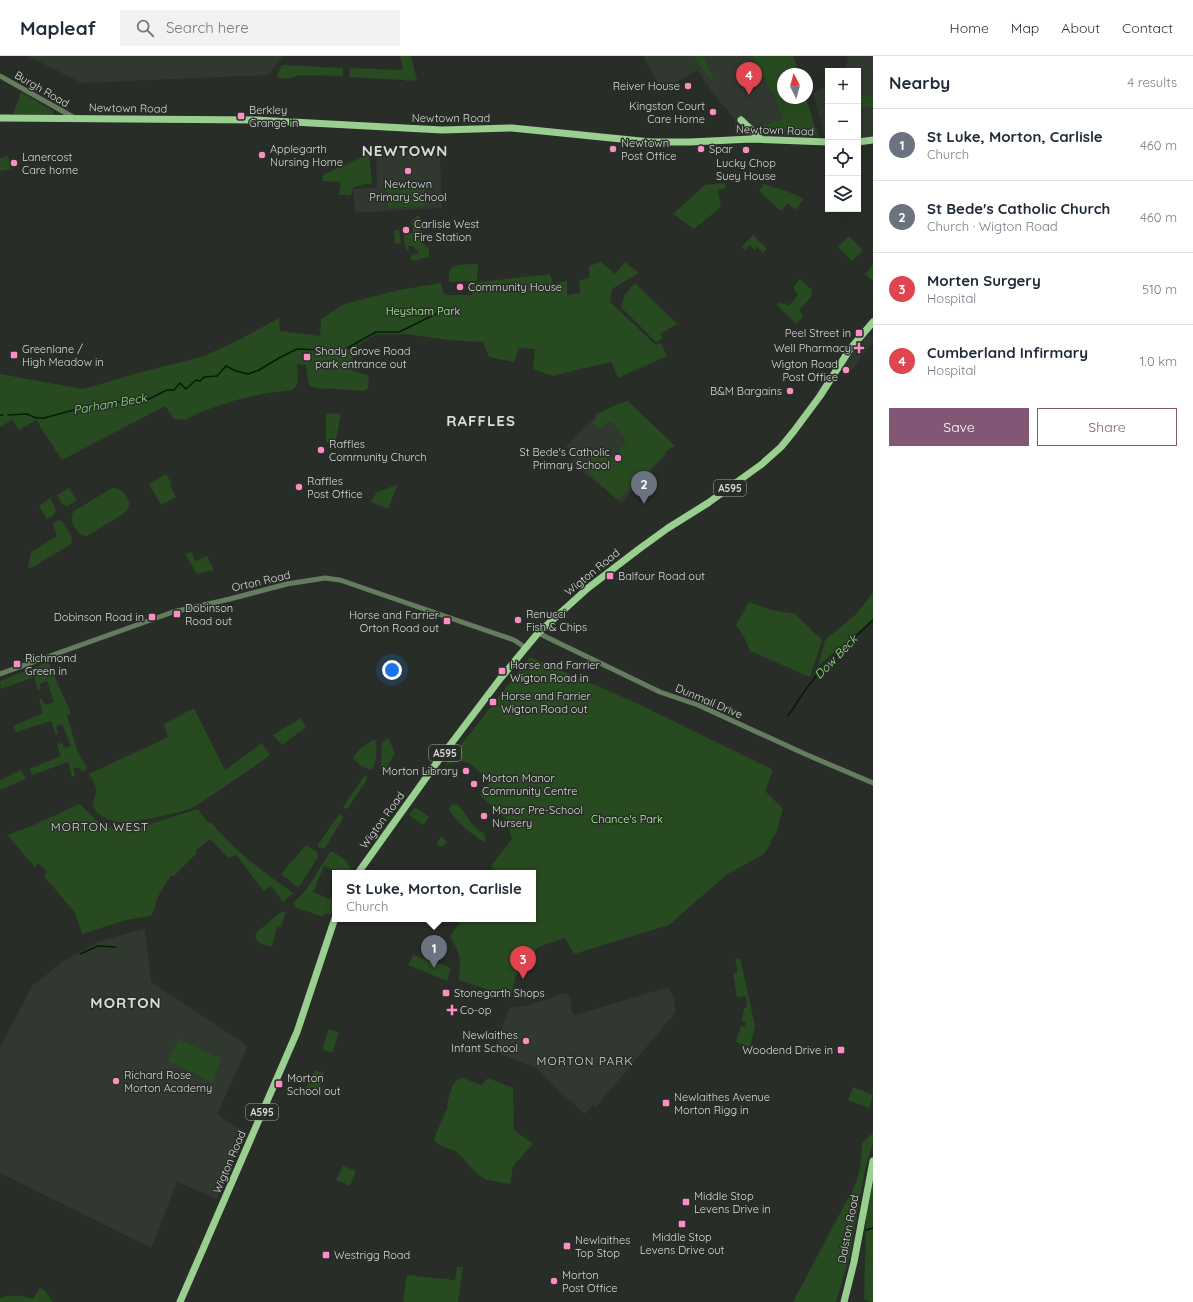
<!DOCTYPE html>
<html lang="en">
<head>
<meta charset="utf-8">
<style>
	body { margin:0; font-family:Quicksand,sans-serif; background:#f2f2f3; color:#1f2937 }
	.controls { position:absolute; right:12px; top:12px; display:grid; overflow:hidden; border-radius:0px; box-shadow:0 4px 16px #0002 }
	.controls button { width:36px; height:36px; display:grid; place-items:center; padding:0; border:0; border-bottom:1px solid #e0e1e3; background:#fff; color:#1f2937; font:20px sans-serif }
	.compass { position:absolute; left:777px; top:12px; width:36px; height:36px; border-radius:50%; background:#fff; box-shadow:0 4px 16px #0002; rotate:354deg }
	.you { position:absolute; left:392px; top:614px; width:14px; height:14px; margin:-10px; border:3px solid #fff; border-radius:50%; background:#1a73e8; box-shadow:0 0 0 6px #1a73e833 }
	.badge { display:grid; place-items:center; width:26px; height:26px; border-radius:50%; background:#825776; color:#fff; font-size:13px; font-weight:700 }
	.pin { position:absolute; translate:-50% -33px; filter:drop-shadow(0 1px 2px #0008) }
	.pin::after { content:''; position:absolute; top:21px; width:14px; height:12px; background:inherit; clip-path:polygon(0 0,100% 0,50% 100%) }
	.popup { position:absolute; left:332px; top:814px; width:204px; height:52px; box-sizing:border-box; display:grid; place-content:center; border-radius:0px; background:#fff; filter:drop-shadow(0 1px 3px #0005); font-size:13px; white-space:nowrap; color:#747a83 }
	.popup b { font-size:15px; color:#1f2937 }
	.popup::after { content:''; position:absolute; left:50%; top:100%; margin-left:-8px; border:8px solid transparent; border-top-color:#fff }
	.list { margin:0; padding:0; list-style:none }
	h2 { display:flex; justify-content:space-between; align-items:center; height:52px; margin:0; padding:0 16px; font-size:17px }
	h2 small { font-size:13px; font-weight:400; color:#747a83 }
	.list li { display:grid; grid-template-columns:26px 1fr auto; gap:12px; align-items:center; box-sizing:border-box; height:72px; padding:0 16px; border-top:1px solid #e0e1e3 }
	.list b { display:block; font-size:15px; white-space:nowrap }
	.list p { margin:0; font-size:13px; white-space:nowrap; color:#747a83 }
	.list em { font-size:13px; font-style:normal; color:#747a83 }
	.actions { display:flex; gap:8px; padding:12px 16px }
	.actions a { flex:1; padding:9px 0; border:1px solid #825776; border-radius:0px; text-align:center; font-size:14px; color:#825776 }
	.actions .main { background:#825776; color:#fff }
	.icon { flex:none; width:22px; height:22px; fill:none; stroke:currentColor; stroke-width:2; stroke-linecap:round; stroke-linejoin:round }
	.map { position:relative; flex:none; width:873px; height:1246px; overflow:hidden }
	header { display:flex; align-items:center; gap:24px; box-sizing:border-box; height:56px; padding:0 20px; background:#fff; border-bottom:1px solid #e0e1e3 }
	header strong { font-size:19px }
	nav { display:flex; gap:22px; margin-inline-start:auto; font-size:14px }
	.search { width:280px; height:36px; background:#f2f2f3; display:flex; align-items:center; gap:10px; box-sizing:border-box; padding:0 14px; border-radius:0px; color:#747a83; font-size:15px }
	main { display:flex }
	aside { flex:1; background:#fff }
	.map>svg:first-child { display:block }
	.built { fill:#30382f }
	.green { fill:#274a20 }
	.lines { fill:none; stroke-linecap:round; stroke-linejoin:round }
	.stream { stroke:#012000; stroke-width:1.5 }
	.minor { stroke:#637d5e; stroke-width:5 }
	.major { stroke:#99cf8f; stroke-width:7 }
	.poi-dot { fill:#fb8fc3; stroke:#292d28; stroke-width:1.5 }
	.labels { text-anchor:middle; stroke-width:3; stroke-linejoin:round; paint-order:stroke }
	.shield { fill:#292d28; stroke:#a4a7a3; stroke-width:1 }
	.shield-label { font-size:10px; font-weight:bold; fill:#d8dbd8 }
	.poi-label { font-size:11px; fill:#d8dbd8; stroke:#292d28; text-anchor:start }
	.street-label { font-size:11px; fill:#d8dbd8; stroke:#292d28 }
	.park-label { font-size:11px; fill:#a8fb98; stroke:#292d28 }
	.water-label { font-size:12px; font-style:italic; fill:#90e280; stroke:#292d28 }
	.neighbourhood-label { font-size:12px; letter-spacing:1px; fill:#d8dbd8; stroke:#292d28 }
	.district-label { font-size:15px; font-weight:bold; letter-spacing:1px; fill:#d8dbd8; stroke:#292d28 }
</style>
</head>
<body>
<header>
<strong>Mapleaf</strong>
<div class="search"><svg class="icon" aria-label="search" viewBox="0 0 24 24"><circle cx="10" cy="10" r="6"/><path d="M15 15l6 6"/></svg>Search here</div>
<nav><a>Home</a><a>Map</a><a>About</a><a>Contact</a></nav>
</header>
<main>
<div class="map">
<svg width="873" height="1246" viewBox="0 0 873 1246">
	<rect width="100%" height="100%" fill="#292d28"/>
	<path class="built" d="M28 0H283L268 19 82 27Z
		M643 0H793L799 18H783V42H806L819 81 735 79V64L713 37 697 14 662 35Z
		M848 0H873V81L858 82V15H844L847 7Z
		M828 29V81L825 79 813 37Z
		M376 93 440 98 442 152 355 157 353 133 377 132Z
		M867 277 873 281V286L848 319 840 314Z
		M617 352 667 398 621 447 571 405 575 399 566 390 595 362 596 357Z
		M145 873 151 926 248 990 217 1058 244 1076 217 1143 177 1126 151 1192 0 1117V992L32 930 64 905 99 885Z
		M669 931 674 944 676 956 596 1051 593 1049 585 1058 560 1036 536 1012 493 995 510 951 526 950 566 937 568 938 571 947V955L575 959Z"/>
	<path class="green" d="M400 0H411L417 24 406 25 405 24 349 21 350 12 403 14Z
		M693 0H704L715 27H713Z
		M752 0H793L799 18H783V42H806L817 79 807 80 785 77H759L755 72 783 63 774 40Z
		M282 9 343 12V20L298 19C294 23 283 23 278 22L277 20Z
		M21 36 53 55 54 59 13 58Z
		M858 38 873 41V51H858Z
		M369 98 372 127 353 131 351 139H339L341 126 322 125 323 119Z
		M8 100 11 113 0 115V102Z
		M424 127 425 150 388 152 387 130Z
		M725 127 726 132 718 134 721 151 694 173 673 158 705 129Z
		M764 128 789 136 804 143 795 154 788 147 781 155 759 135Z
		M416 160H420L421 185 429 193V201L412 205 410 201 412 199 419 197 417 193H414L413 190H408L409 195H407L404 187V178L413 177 412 163 416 162Z
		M394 174H399L401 187 395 188Z
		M753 179 767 193 763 197 757 191 754 194 750 189 745 194 741 191Z
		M849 180 863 194 852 205 838 191Z
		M601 206 615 218 625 206 639 217 612 233 610 246 656 289 661 287 667 300 618 322 611 306 576 314 553 320 533 313 535 293 519 292 514 306 489 301 483 286 448 284 406 278H376L353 292V315L369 320 368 332 364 335 318 332 309 330 306 309 297 308C297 318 301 328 292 334L261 338 236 344 203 355 184 364 174 363 165 350 62 404 36 364 19 374 12 364 0 371V318L83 333 142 316 202 301 241 283 279 262 280 275 320 280 321 263 344 248 399 234 441 227 443 237 448 239H472V227L550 218 553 228 567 225V239L580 237 579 224 590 222 589 210Z
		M478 208 477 225 449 226C449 223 449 219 449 216 452 206 470 209 478 208Z
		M873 209V225L865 218Z
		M800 223 812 234 811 241 799 254 803 260 796 268 777 249 781 246 783 248 785 247 789 250 798 239 794 233V230Z
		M635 227 677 268 660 278 663 282 656 286 621 251 625 238Z
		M628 345 675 390 665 396 657 406 618 444 584 413 585 406 602 396 608 403 618 396 626 385 612 366H609L599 373 593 368C596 355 617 348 628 345Z
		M326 357 341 358 335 388 326 386Z
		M166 418 172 428 170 429 176 441 161 449 149 428Z
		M398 428 388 453 371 446 376 437Z
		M69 432 77 445 67 450 62 448 57 439Z
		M112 432C120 431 130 440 129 449 128 453 126 455 123 458L87 480 81 479C75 473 68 463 74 455Z
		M50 442 56 454 54 459 47 463 39 450Z
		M59 464 63 466 72 482 71 488 33 511 28 512 31 496 57 480 53 468Z
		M192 496 195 505 207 500 214 514 197 518 185 498Z
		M873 537V563L818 610 825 584 855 559Z
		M749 546 771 554 795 558 822 584 810 621 750 595 745 583 736 569Z
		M530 601 641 649 773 714 765 735 783 753 776 777 770 786 771 787 764 798 726 819 669 869 574 898 565 882 538 891 515 921 511 941 459 924C461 902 461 899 450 880L462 863H533V817H495L496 815 491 810 512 783 506 763 480 739 490 725 469 707 461 705 446 708Z
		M48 606 71 657 67 659 77 694 87 712 84 715H81L79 711 73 713 75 720 72 721 68 706 32 719 29 713 61 700 57 689 62 686 64 692 71 690 62 668 56 670 58 677 56 679 51 665 16 676 13 670 43 657 39 643 41 642 45 649 54 646 47 625 39 628 41 633 38 634 34 621 1 633 0 625Z
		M194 652 225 714 262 687 270 699C251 713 232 726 212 739 205 744 197 750 189 753 175 758 161 760 147 763 130 767 113 770 98 757 87 747 98 741 96 732 95 727 91 722 89 718L168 681 164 668Z
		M301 662 306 671 282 689 273 679Z
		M388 682 395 697 386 713 381 710V707L382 687Z
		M375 683C378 693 376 705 372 714 366 714 355 707 353 701L362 691Z
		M21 714 26 723 0 734V724Z
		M365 719 367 721 366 725 348 752 344 753 343 751Z
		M80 748 96 764 114 773 140 771 198 753 208 767 211 766C233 794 264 816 293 837L283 846 271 830 264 835 236 799 228 802 210 783 196 794V798L174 820H171C166 827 163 832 159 839 155 845 155 856 150 860L126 864 82 878 75 857 44 820 47 815 38 807 35 811 7 779 29 771Z
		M457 748C466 756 472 773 484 777L486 783 484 787C475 779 464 773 457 764 454 761 452 757 449 754L451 749Z
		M415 751 429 761 423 769 409 759Z
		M340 757 343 760 342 764 325 792H320L317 790Z
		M441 780 446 785V788L441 791 436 788Z
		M306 789 317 796 318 801 301 828 298 831 296 830 281 818Z
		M330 796H333L347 805 348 809 351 812 348 817H339L324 810 313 836 334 845 335 849 331 859 325 857 324 859 321 860 296 852 293 847 306 834Z
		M286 855 281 871 277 870 272 891C263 888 252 887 257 876L280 857Z
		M413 899 451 912 447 925 408 909Z
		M740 902 755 970 750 991 736 986 741 970 745 971 746 966 742 965 744 952 747 951 746 940 737 941 733 918 738 915 735 904Z
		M329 973 339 977 332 997 322 993Z
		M179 983 221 1003 212 1026 168 1005Z
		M315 1014 324 1017 319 1032V1037L309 1039 308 1037H306L305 1033Z
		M463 1022 481 1029 488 1022 513 1032 514 1074 533 1088 513 1110 510 1128 487 1124 477 1118 457 1096 437 1088 434 1083C438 1072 443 1062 448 1051L447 1048C450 1039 451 1023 463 1022Z
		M853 1031 873 1039 869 1052 848 1044Z
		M873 1077V1088L866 1109 861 1135 850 1199 836 1246H793L847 1144C860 1125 861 1109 862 1087Z
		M873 1105V1246H869L864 1243 867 1135Z
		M343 1110 356 1115 350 1130 336 1124Z
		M457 1211H463L458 1246H403L407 1219 455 1224Z
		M40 1232 45 1235 53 1246H0V1242C11 1238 22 1239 33 1243Z"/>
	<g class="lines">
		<path class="stream" d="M0 359H3
			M8 359 27 358 36 362H44L92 349 149 343 167 334H174L180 327 186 333 196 324 200 325 204 321 217 320 226 310 236 315 248 318 259 314 279 302 297 293 342 295 376 276H399L444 254
			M788 660 806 633 820 615 873 564
			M80 898 98 890 116 891
			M866 1174 873 1172"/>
		<path class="minor" d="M0 20 73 61
			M538 577 660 636 698 649 805 698 873 727
			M0 618 173 556 230 543 287 528 325 522 340 524 514 584 526 592"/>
		<path class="major" d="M0 62 255 64 442 74 512 72 651 86H690L751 83 828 86
			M741 64 761 83
			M858 86 873 84
			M358 817 438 705 500 623 538 577 588 532 639 493 668 472 708 447 762 408 781 391 794 375 820 340 850 293 873 266
			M180 1246 297 976 335 862
			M844 1246 854 1206 873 1105"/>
	</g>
	<g class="poi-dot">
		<circle cx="688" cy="30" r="4"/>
		<circle cx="713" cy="56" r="4"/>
		<rect x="237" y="56" width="8" height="8" rx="2"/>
		<circle cx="613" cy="93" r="4"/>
		<circle cx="701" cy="93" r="4"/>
		<circle cx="746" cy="94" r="4"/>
		<circle cx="262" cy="99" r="4"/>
		<circle cx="14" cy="107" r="4"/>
		<circle cx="408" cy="115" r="4"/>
		<circle cx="406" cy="174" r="4"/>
		<circle cx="460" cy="231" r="4"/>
		<rect x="855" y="273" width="8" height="8" rx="2"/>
		<path d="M857 286h4v4h4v4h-4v4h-4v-4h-4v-4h4z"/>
		<rect x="10" y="295" width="8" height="8" rx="2"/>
		<rect x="303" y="297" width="8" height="8" rx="2"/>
		<circle cx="846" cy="314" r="4"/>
		<circle cx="790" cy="335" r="4"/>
		<circle cx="321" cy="394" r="4"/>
		<circle cx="618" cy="402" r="4"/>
		<circle cx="299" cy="431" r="4"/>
		<rect x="606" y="516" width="8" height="8" rx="2"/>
		<rect x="173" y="554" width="8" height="8" rx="2"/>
		<rect x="148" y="557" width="8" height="8" rx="2"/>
		<circle cx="518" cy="564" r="4"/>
		<rect x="443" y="561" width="8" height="8" rx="2"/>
		<rect x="13" y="604" width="8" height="8" rx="2"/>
		<rect x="498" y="611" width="8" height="8" rx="2"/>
		<rect x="489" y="642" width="8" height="8" rx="2"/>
		<circle cx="466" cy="715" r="4"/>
		<circle cx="474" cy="728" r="4"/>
		<circle cx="484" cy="760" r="4"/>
		<rect x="442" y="933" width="8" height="8" rx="2"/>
		<path d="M450 948h4v4h4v4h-4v4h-4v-4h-4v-4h4z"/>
		<circle cx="526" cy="985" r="4"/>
		<rect x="837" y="990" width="8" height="8" rx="2"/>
		<circle cx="116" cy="1025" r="4"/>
		<rect x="275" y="1024" width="8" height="8" rx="2"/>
		<rect x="662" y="1043" width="8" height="8" rx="2"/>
		<rect x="682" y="1142" width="8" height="8" rx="2"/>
		<rect x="678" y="1164" width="8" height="8" rx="2"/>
		<rect x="563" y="1186" width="8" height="8" rx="2"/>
		<rect x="322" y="1195" width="8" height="8" rx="2"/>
		<circle cx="554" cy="1225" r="4"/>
	</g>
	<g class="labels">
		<g class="shield">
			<rect x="714" y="424" width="32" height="16" rx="3"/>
			<rect x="429" y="689" width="32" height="16" rx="3"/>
			<rect x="246" y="1048" width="32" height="16" rx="3"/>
		</g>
		<g class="shield-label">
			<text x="730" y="436">A595</text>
			<text x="445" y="701">A595</text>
			<text x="262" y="1060">A595</text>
		</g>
		<g class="poi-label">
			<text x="680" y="34" text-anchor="end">Reiver House</text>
			<text x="705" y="54" text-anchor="end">Kingston Court<tspan x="705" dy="13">Care Home</tspan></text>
			<text x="249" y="58">Berkley<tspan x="249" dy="13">Grange in</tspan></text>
			<text x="621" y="91">Newtown<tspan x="621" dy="13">Post Office</tspan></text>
			<text x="270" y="97">Applegarth<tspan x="270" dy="13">Nursing Home</tspan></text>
			<text x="709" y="97">Spar</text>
			<text x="22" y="105">Lanercost<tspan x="22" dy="13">Care home</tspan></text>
			<text x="746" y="111" text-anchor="middle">Lucky Chop<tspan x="746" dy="13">Suey House</tspan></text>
			<text x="408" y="132" text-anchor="middle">Newtown<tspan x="408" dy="13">Primary School</tspan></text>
			<text x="414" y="172">Carlisle West<tspan x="414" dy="13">Fire Station</tspan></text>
			<text x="468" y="235">Community House</text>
			<text x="851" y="281" text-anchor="end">Peel Street in</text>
			<text x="851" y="296" text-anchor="end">Well Pharmacy</text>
			<text x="22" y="297">Greenlane /<tspan x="22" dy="13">High Meadow in</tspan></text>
			<text x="315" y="299">Shady Grove Road<tspan x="315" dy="13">park entrance out</tspan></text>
			<text x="838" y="312" text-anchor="end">Wigton Road<tspan x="838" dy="13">Post Office</tspan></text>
			<text x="782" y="339" text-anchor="end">B&amp;M Bargains</text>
			<text x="329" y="392">Raffles<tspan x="329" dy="13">Community Church</tspan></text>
			<text x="610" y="400" text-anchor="end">St Bede's Catholic<tspan x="610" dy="13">Primary School</tspan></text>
			<text x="307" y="429">Raffles<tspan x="307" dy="13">Post Office</tspan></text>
			<text x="618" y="524">Balfour Road out</text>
			<text x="185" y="556">Dobinson<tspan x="185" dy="13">Road out</tspan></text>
			<text x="526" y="562">Renucci<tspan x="526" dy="13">Fish &amp; Chips</tspan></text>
			<text x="439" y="563" text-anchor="end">Horse and Farrier<tspan x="439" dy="13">Orton Road out</tspan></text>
			<text x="144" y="565" text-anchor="end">Dobinson Road in</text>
			<text x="25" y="606">Richmond<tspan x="25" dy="13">Green in</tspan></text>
			<text x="510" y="613">Horse and Farrier<tspan x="510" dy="13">Wigton Road in</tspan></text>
			<text x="501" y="644">Horse and Farrier<tspan x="501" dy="13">Wigton Road out</tspan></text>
			<text x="458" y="719" text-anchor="end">Morton Library</text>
			<text x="482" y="726">Morton Manor<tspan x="482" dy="13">Community Centre</tspan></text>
			<text x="492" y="758">Manor Pre-School<tspan x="492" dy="13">Nursery</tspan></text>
			<text x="454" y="941">Stonegarth Shops</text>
			<text x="460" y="958">Co-op</text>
			<text x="518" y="983" text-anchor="end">Newlaithes<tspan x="518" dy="13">Infant School</tspan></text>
			<text x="833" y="998" text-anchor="end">Woodend Drive in</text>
			<text x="124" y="1023">Richard Rose<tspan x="124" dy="13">Morton Academy</tspan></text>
			<text x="287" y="1026">Morton<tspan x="287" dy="13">School out</tspan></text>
			<text x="674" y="1045">Newlaithes Avenue<tspan x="674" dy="13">Morton Rigg in</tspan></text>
			<text x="694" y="1144">Middle Stop<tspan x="694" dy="13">Levens Drive in</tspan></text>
			<text x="682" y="1185" text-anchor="middle">Middle Stop<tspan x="682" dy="13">Levens Drive out</tspan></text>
			<text x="575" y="1188">Newlaithes<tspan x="575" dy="13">Top Stop</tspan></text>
			<text x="334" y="1203">Westrigg Road</text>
			<text x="562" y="1223">Morton<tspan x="562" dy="13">Post Office</tspan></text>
		</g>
		<g class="street-label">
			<text transform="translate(42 33) rotate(30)" y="4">Burgh Road</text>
			<text transform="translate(128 52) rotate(1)" y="4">Newtown Road</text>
			<text x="451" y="66">Newtown Road</text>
			<text transform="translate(775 74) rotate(2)" y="4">Newtown Road</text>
			<text transform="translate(592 516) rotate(-39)" y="4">Wigton Road</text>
			<text transform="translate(261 525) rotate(-13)" y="4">Orton Road</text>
			<text transform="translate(709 645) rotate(23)" y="4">Dunmail Drive</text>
			<text transform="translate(382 764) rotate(-54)" y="4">Wigton Road</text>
			<text transform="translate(229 1106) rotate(-67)" y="4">Wigton Road</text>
			<text transform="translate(848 1173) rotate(-79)" y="4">Dalston Road</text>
		</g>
		<g class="park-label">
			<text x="423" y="259">Heysham Park</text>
			<text x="627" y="767">Chance's Park</text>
		</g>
		<g class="water-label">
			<text transform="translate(110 348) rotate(-10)" y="4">Parham Beck</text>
			<text transform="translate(836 601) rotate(-46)" y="4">Dow Beck</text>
		</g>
		<g class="neighbourhood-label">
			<text x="100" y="775">MORTON WEST</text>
			<text x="585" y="1009">MORTON PARK</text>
		</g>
		<g class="district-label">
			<text x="405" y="100">NEWTOWN</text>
			<text x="481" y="370">RAFFLES</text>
			<text x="126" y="952">MORTON</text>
		</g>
	</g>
</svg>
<div class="controls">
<button>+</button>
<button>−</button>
<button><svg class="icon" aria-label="locate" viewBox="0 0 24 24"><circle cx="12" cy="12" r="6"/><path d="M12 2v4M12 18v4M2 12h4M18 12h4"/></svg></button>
<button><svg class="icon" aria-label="layers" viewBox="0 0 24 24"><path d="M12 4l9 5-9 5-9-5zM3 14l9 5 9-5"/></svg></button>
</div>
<svg class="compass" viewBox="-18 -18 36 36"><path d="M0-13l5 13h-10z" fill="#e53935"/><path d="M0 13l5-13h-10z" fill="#747a83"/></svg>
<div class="you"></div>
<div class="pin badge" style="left:434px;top:912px;background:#6b7280">1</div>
<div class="popup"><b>St Luke, Morton, Carlisle</b>Church</div>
<div class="pin badge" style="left:644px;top:448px;background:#6b7280">2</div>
<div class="pin badge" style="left:523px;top:923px;background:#e0444e">3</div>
<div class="pin badge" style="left:749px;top:39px;background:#e0444e">4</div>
</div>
<aside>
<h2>Nearby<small>4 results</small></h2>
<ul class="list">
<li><span class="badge" style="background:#6b7280">1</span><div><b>St Luke, Morton, Carlisle</b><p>Church</p></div><em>460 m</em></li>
<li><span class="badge" style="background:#6b7280">2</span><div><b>St Bede's Catholic Church</b><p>Church · Wigton Road</p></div><em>460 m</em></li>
<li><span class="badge" style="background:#e0444e">3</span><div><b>Morten Surgery</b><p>Hospital</p></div><em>510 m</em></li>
<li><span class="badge" style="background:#e0444e">4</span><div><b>Cumberland Infirmary</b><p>Hospital</p></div><em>1.0 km</em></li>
</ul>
<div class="actions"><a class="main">Save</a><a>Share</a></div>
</aside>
</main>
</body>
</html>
